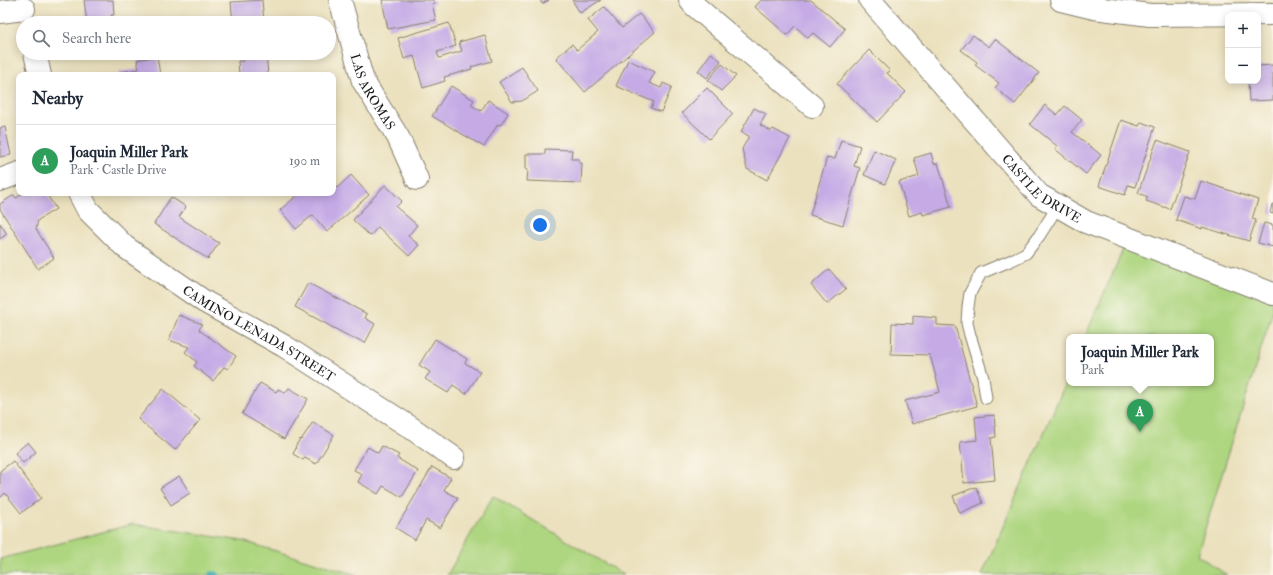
<!DOCTYPE html>
<html lang="en">
<head>
<meta charset="utf-8">
<style>
	body { margin:0; font-family:"IM FELL Double Pica",serif; background:#f6f6f7; color:#1f2937 }
	.controls { position:absolute; right:12px; top:12px; display:grid; overflow:hidden; border-radius:8px; box-shadow:0 2px 10px #0003 }
	.controls button { width:36px; height:36px; display:grid; place-items:center; padding:0; border:0; border-bottom:1px solid #e0e1e3; background:#fff; color:#1f2937; font:20px sans-serif }
	.you { position:absolute; left:540px; top:225px; width:14px; height:14px; margin:-10px; border:3px solid #fff; border-radius:50%; background:#1a73e8; box-shadow:0 0 0 6px #1a73e833 }
	.badge { display:grid; place-items:center; width:26px; height:26px; border-radius:50%; background:#111827; color:#fff; font-size:13px; font-weight:700 }
	.pin { position:absolute; translate:-50% -33px; filter:drop-shadow(0 1px 2px #0008) }
	.pin::after { content:''; position:absolute; top:21px; width:14px; height:12px; background:inherit; clip-path:polygon(0 0,100% 0,50% 100%) }
	.popup { position:absolute; left:1066px; top:334px; width:148px; height:52px; box-sizing:border-box; display:grid; place-content:center; border-radius:8px; background:#fff; filter:drop-shadow(0 1px 3px #0005); font-size:13px; white-space:nowrap; color:#747a83 }
	.popup b { font-size:15px; color:#1f2937 }
	.popup::after { content:''; position:absolute; left:50%; top:100%; margin-left:-8px; border:8px solid transparent; border-top-color:#fff }
	.list { margin:0; padding:0; list-style:none }
	h2 { display:flex; justify-content:space-between; align-items:center; height:52px; margin:0; padding:0 16px; font-size:17px }
	h2 small { font-size:13px; font-weight:400; color:#747a83 }
	.list li { display:grid; grid-template-columns:26px 1fr auto; gap:12px; align-items:center; box-sizing:border-box; height:72px; padding:0 16px; border-top:1px solid #e0e1e3 }
	.list b { display:block; font-size:15px; white-space:nowrap }
	.list p { margin:0; font-size:13px; white-space:nowrap; color:#747a83 }
	.list em { font-size:13px; font-style:normal; color:#747a83 }
	.icon { flex:none; width:22px; height:22px; fill:none; stroke:currentColor; stroke-width:2; stroke-linecap:round; stroke-linejoin:round }
	.map { position:relative; flex:none; width:1273px; height:575px; overflow:hidden }
	.search { position:absolute; background:#fff; box-shadow:0 2px 10px #0003; left:16px; top:16px; width:320px; height:44px; display:flex; align-items:center; gap:10px; box-sizing:border-box; padding:0 14px; border-radius:22px; color:#747a83; font-size:15px }
	.panel { position:absolute; background:#fff; box-shadow:0 2px 10px #0003; left:16px; top:72px; width:320px; height:124px; border-radius:8px }
	.map>svg:first-child { display:block }
	.green { fill:#aed680; stroke:#65794e }
	.lines { fill:none; stroke-linecap:round; stroke-linejoin:round }
	.stream { stroke:#39abb4; stroke-width:7 }
	.building { fill:#c5aae6 }
	.service-casing { stroke:#847e6d; stroke-width:13 }
	.minor-casing { stroke:#847e6d; stroke-width:24 }
	.service { stroke:#fff; stroke-width:11 }
	.minor { stroke:#fff; stroke-width:22 }
	.labels { text-anchor:middle; stroke-width:4; stroke-linejoin:round; paint-order:stroke }
	.street-label { font-size:13px; fill:#1c1c1c; stroke:#fbf7ec }
</style>
</head>
<body>
<div class="map">
<svg width="1273" height="575" viewBox="0 0 1273 575">
	<rect width="100%" height="100%" fill="#fbf7ec"/>
	<filter id="ink" filterUnits="userSpaceOnUse"><feTurbulence type="fractalNoise" baseFrequency=".025" numOctaves="2"/><feDisplacementMap in="SourceGraphic" scale="8" xChannelSelector="R" yChannelSelector="G"/><feConvolveMatrix kernelMatrix="1 2 1 2 8 2 1 2 1" color-interpolation-filters="sRGB"/></filter>
	<filter id="wash" filterUnits="userSpaceOnUse"><feTurbulence type="fractalNoise" baseFrequency=".012" numOctaves="4" result="noise"/><feDisplacementMap in="SourceGraphic" scale="16" xChannelSelector="R" yChannelSelector="G"/><feGaussianBlur stdDeviation="0.9" result="paint"/><feColorMatrix in="noise" values="0 0 0 0 0 0 0 0 0 0 0 0 0 0 0 0 0 1.4 0 .05"/><feComposite in="paint" operator="in"/></filter>
	<g filter="url(#wash)">
		<rect width="100%" height="100%" fill="#ebe1be"/>
		<path class="green" d="M1128 238 1273 294V310L1197 555 1227 575H982L1069 375V383H1211V337H1085Z
			M493 496 624 575H447Z
			M133 524 242 541 358 575H0V559Z"/>
		<g class="lines">
			<path class="stream" d="M212 575H216"/>
		</g>
		<g id="blocks">
			<path class="building" d="M84 0H113L114 15H111L112 20 109 21V23H87Z
				M262 0 264 23H233L231 2Z
				M382 0H434L435 3 432 4 436 20 388 29Z
				M540 0H549L542 4Z
				M572 0H601L580 13Z
				M761 0H811L845 29 830 47 813 33 808 38 795 26 787 35 755 7Z
				M604 7 622 28 639 14 655 32 585 92 556 58 572 44 577 50 598 32 588 20Z
				M449 23 456 46 437 52 439 58 462 51 459 42 485 35 492 61 471 67 472 69 444 77 445 81 423 88 414 56 404 59 398 38Z
				M973 35 989 47 995 39 1039 73 1015 104 995 88 999 83 975 65 977 62 961 50Z
				M869 50 890 71 887 73 906 92 877 122 837 84Z
				M244 53H266L268 75H239L238 61H244Z
				M711 53 721 61 707 78 698 71Z
				M157 56 160 75H120L119 72 139 69 137 60Z
				M628 60 655 72 649 83 661 88 663 83 672 87 661 112 651 108 654 102 616 86Z
				M722 64 736 76 721 91 708 80Z
				M1273 65V100L1249 101 1248 81H1258V66Z
				M522 67 538 91 522 101 512 102 499 82Z
				M451 86 474 100 471 105 481 111 488 100 508 113 501 125 498 124 484 147 432 116Z
				M707 88 733 114 709 139 682 113Z
				M1045 105 1057 115 1065 106 1082 120 1072 132 1101 155 1086 174 1055 149 1057 146 1030 124Z
				M754 108 766 114 760 125 771 131 773 129 790 138 767 180 747 169 742 149 749 136 741 132Z
				M1121 120 1139 126 1141 122 1155 127 1135 187 1128 185 1125 195 1099 186Z
				M5 127 11 155 0 157V128Z
				M841 140 860 146 854 166 860 168 843 225 810 215 827 157 835 159Z
				M1157 140 1190 152 1170 209 1146 201 1148 197 1138 193Z
				M545 149 572 150 571 159H579V163H582L581 183 527 181 528 169H526V154H545Z
				M874 150 896 160 885 184 864 175Z
				M931 153 934 164 938 163 951 207 923 215 922 212 909 216 899 182 919 176 914 158Z
				M351 175 369 195 327 232 313 215 296 229 280 210 300 193H333V183L337 188Z
				M1201 181 1258 200 1252 219 1256 220 1249 241 1202 227V229L1176 220 1184 196 1195 199Z
				M385 185 402 201 396 207 417 225 408 236 419 245 409 256 378 227 370 236 353 220Z
				M24 193H46L56 209 38 220 36 229 54 258 38 269 0 209V204L14 195 16 198Z
				M171 197 186 207 179 217 219 243 208 259 154 224Z
				M1272 204H1273V214L1270 213Z
				M0 223 7 234 0 239Z
				M1264 223 1273 225V247L1258 243Z
				M829 269 846 289 827 304 811 285Z
				M308 283 367 314 365 318 375 324 365 343 355 338 354 339 295 307Z
				M179 315 202 324 199 330 236 356 228 369 224 367 213 381 194 366 197 362 185 352 189 347 169 340Z
				M913 316 937 318V325L955 326 977 406 912 424 905 401 940 392 930 355 891 354 892 323 913 324Z
				M435 339 467 359 465 363 480 372 466 394 453 385 448 393 425 379 430 372 419 365Z
				M260 383 276 392 278 389 285 393 289 388 308 399 284 439 242 414Z
				M163 389 200 420 175 450 138 419Z
				M994 415 996 437 991 438 995 480 964 483 960 442 977 440 975 417Z
				M313 422 334 435 316 464 305 458 303 460 293 454 296 448 295 447 300 439 301 440Z
				M28 442 36 452 23 463 15 453Z
				M382 446 399 455 397 458 418 471 402 497 383 486 378 494 358 482 362 474 354 470 368 447 378 453Z
				M13 461 41 498 21 513 5 493 0 498V471Z
				M432 467 451 478 444 490 458 498 440 528 426 520 415 540 396 528Z
				M179 476 190 493 171 505 160 488Z
				M976 487 983 503 960 513 953 496Z"/>
		</g>
	</g>
	<g filter="url(#ink)">
		<use href="#blocks" fill-opacity="0" stroke="#847e6d" stroke-width="1"/>
		<g class="lines">
			<defs>
				<path id="service" d="M986 398 983 378 970 335 967 323 968 307 970 293 981 273 1012 260 1026 253 1039 236 1058 206"/>
				<g id="minor">
					<path id="s1" d="M340 0 363 81 398 137 417 179"/>
					<path d="M690 0 695 6 812 106"/>
					<path id="s2" d="M870 0 1039 195 1086 222 1273 294"/>
					<path d="M1061 0 1094 8 1150 15 1273 14"/>
					<path d="M0 12 24 9"/>
					<path d="M35 53 40 75"/>
					<path d="M0 180 19 173"/>
					<path id="s3" d="M79 193 88 210 125 247 205 302 284 346 410 427 454 458"/>
				</g>
			</defs>
			<use href="#service" class="service-casing"/>
			<use href="#minor" class="minor-casing"/>
			<use href="#service" class="service"/>
			<use href="#minor" class="minor"/>
		</g>
	</g>
	<g class="labels">
		<g class="street-label">
			<text dy="5" stroke="none"><textPath href="#s1" startOffset="98">LAS AROMAS</textPath></text>
			<text dy="5" stroke="none"><textPath href="#s2" startOffset="256">CASTLE DRIVE</textPath></text>
			<text dy="5" stroke="none"><textPath href="#s3" startOffset="231">CAMINO LENADA STREET</textPath></text>
		</g>
	</g>
</svg>
<div class="controls">
<button>+</button>
<button>−</button>
</div>
<div class="you"></div>
<div class="pin badge" style="left:1140px;top:432px;background:#2e9e5b">A</div>
<div class="popup"><b>Joaquin Miller Park</b>Park</div>
<div class="search"><svg class="icon" aria-label="search" viewBox="0 0 24 24"><circle cx="10" cy="10" r="6"/><path d="M15 15l6 6"/></svg>Search here</div>
<section class="panel">
<h2>Nearby<small></small></h2>
<ul class="list">
<li><span class="badge" style="background:#2e9e5b">A</span><div><b>Joaquin Miller Park</b><p>Park · Castle Drive</p></div><em>190 m</em></li>
</ul>
</section>
</div>
</body>
</html>
